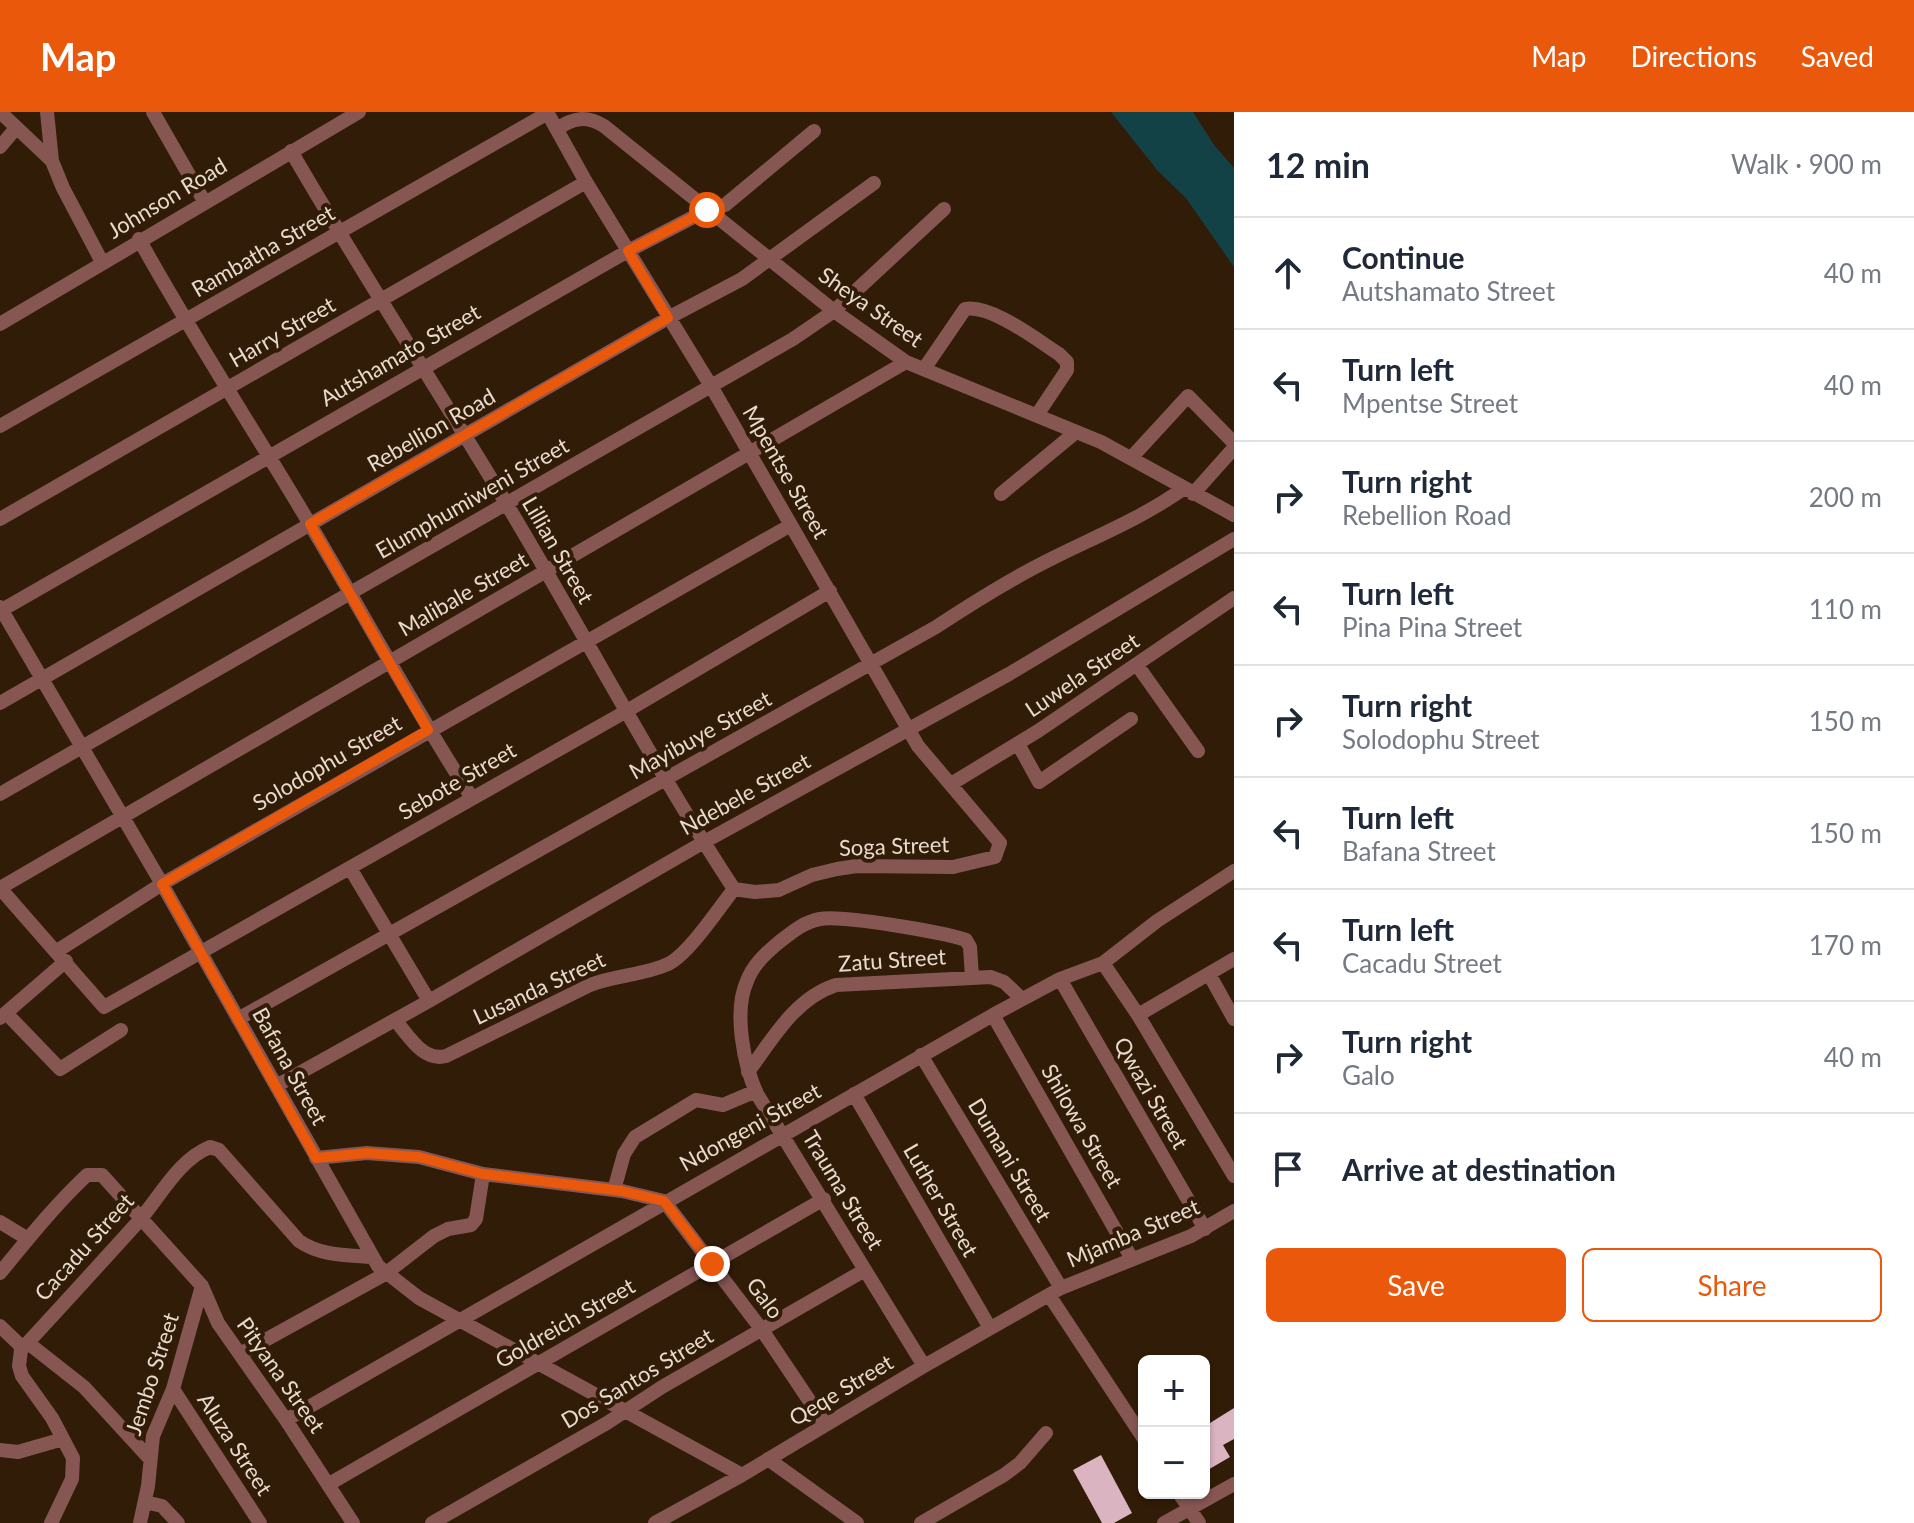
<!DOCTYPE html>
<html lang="en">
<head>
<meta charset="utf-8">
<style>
	body { margin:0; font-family:Lato,sans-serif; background:#f6f6f7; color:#1f2937 }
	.controls { position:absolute; right:24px; bottom:24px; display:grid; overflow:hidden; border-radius:12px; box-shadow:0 2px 6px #0004 }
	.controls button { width:72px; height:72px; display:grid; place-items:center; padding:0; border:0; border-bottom:2px solid #e0e1e3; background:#fff; color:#1f2937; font:40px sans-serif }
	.stop { position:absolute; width:24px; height:24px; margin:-18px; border:6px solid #ea580c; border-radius:50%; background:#fff }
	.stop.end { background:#ea580c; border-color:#fff; box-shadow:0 2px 8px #0008 }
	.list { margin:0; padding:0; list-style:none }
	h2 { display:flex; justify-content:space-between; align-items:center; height:104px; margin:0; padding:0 32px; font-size:34px }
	h2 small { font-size:26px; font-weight:400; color:#747a83 }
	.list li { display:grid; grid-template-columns:52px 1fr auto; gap:24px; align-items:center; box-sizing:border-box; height:112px; padding:0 32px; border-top:2px solid #e0e1e3 }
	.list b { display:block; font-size:30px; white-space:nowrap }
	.list p { margin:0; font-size:26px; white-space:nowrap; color:#747a83 }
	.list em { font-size:26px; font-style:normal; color:#747a83 }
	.actions { display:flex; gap:16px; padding:24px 32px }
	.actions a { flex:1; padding:18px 0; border:2px solid #ea580c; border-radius:12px; text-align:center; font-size:28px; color:#ea580c }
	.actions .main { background:#ea580c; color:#fff }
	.icon { flex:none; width:44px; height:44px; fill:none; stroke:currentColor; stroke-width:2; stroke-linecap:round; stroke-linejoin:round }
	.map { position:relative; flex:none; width:1234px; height:1411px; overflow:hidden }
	header { display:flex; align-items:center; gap:48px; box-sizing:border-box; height:112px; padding:0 40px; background:#ea580c; color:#fff }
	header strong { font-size:38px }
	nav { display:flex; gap:44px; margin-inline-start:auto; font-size:28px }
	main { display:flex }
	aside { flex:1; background:#fff }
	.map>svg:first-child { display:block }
	.water { fill:#124246 }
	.building { fill:#dab4c1 }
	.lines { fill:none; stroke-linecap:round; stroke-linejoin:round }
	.minor { stroke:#865653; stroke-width:14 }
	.route { stroke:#ea580c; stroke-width:10 }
	.labels { text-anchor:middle; stroke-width:8; stroke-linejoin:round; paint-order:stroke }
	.street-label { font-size:22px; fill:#e8dacd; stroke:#311c07 }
</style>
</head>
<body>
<header>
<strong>Map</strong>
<nav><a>Map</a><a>Directions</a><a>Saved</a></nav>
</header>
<main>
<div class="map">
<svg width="1234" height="1411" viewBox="0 0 1234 1411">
	<rect width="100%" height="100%" fill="#311c07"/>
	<path class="water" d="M1111 0H1193L1214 33 1234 56V155L1186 86 1158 59Z"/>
	<path class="building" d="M1234 1296V1327L1223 1333 1230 1345 1206 1359 1204 1355V1302L1210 1311Z
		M1101 1343 1132 1401 1114 1411H1102L1073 1358Z"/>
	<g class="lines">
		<path class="minor" d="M0 0 52 49 63 76 102 150
			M47 0 52 49
			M153 0 204 89
			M547 0 586 70 711 274 918 634 1000 731 995 745 953 755 857 754 837 757 812 763 779 778 755 780 734 777
			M557 17C573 6 586 3 604 14L834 199 906 250 1101 330 1234 403
			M0 35 16 16
			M291 39C360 158 435 273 506 391 583 519 652 652 734 777
			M139 127C192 223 252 315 308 409 363 501 413 595 472 686
			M0 212 359 0
			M924 257 965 197C991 192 1037 228 1059 242L1067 250V258L1037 303
			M0 314 548 1
			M1131 346 1188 284 1234 331
			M1001 382 1076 320
			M1193 382 1234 336
			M0 407 586 70
			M0 495 162 772 378 1154 419 1186 742 1363
			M0 499 628 139 707 98 725 93 814 19
			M1137 553 1198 639
			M0 591 668 206 742 167 874 71
			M1018 632 1039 670 1131 607
			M951 672 1038 619 1234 486
			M0 682 793 227 834 199 944 97
			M350 756 429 889
			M0 776 906 250
			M0 776 104 895 625 600 830 479
			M57 839 162 772 791 413
			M1103 851 1138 903 1234 1064
			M1209 862 1234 907
			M1060 867 1205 1117
			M6 901 60 957 121 918
			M993 903 1132 1147
			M1138 903 1234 847
			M0 906 66 849
			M238 907 936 515C974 490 1012 466 1053 446 1097 424 1142 406 1183 377
			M395 908C409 924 423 950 446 944L590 873C615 863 645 863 668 852 688 843 719 796 734 777
			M921 943 1061 1176
			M748 960C772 928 795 886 836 873L991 865 1004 870 1022 887
			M276 974 429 889 704 730 1009 562 1234 427
			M854 982 990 1216
			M316 1046 367 1041 419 1045 483 1062 622 1079 664 1089 762 1218 825 1312
			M614 1078 624 1042 635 1025 696 988 723 993 756 979
			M0 1110 28 1127
			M0 1161C28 1127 55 1093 87 1063H102L202 1174 218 1211 286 1308 353 1411
			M1049 1183 1144 1327
			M0 1214 23 1236
			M28 1231 84 1275 150 1347
			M240 1242 385 1162 434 1124 448 1117 471 1113 476 1107 483 1062
			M924 1254 757 982C744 953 733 900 747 869 753 853 765 842 778 831 791 821 803 810 820 807 843 803 942 820 966 828L970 835 972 865
			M173 1277 260 1411
			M286 1308 993 903 1060 867 1103 851 1157 809 1234 759
			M0 1338 18 1340 63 1327
			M768 1347 857 1411
			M329 1372 824 1087
			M1179 1381 1199 1411
			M145 1390 162 1394 178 1411
			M51 1411 72 1367 73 1346 52 1306 22 1264 19 1254 21 1238C60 1196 99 1153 138 1110 160 1085 178 1048 210 1035L219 1038 299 1129C321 1144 346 1143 372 1145
			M140 1411 148 1374 153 1324 173 1277 202 1174
			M432 1411 607 1311 662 1275 865 1158
			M655 1411 742 1363 924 1254 1061 1176 1191 1124 1234 1099
			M921 1411 1004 1363 1020 1351 1046 1321
			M1164 1411 1234 1372"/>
	</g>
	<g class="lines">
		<path class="route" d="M707 98 628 139 668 206 310 412 428 618 162 772 316 1046 367 1041 419 1045 483 1062 622 1079 664 1089 712 1152"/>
	</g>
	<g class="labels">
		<g class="street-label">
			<text transform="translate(167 86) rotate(-31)" y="8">Johnson Road</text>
			<text transform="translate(263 139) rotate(-30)" y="8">Rambatha Street</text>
			<text transform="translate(871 195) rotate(35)" y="8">Sheya Street</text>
			<text transform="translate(282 220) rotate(-30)" y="8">Harry Street</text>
			<text transform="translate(400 243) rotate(-30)" y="8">Autshamato Street</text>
			<text transform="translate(431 318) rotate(-30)" y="8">Rebellion Road</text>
			<text transform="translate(786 360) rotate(60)" y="8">Mpentse Street</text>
			<text transform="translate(472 386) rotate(-30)" y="8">Elumphumiweni Street</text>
			<text transform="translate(558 438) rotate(60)" y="8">Lillian Street</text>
			<text transform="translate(463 482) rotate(-30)" y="8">Malibale Street</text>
			<text transform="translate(1082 563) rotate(-34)" y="8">Luwela Street</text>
			<text transform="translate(700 623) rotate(-29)" y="8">Mayibuye Street</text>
			<text transform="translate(327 651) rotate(-30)" y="8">Solodophu Street</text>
			<text transform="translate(457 669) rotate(-30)" y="8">Sebote Street</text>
			<text transform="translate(745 682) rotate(-29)" y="8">Ndebele Street</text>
			<text transform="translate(894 734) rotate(-2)" y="8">Soga Street</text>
			<text transform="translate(892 848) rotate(-4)" y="8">Zatu Street</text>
			<text transform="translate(539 876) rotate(-25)" y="8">Lusanda Street</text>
			<text transform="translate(290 954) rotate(61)" y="8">Bafana Street</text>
			<text transform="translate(1151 981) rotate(60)" y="8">Qwazi Street</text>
			<text transform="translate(1082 1014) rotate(60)" y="8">Shilowa Street</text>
			<text transform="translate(750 1015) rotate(-29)" y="8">Ndongeni Street</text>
			<text transform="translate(1010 1048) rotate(59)" y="8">Dumani Street</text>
			<text transform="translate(843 1078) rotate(59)" y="8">Trauma Street</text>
			<text transform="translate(941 1088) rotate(60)" y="8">Luther Street</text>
			<text transform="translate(1133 1121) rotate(-23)" y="8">Mjamba Street</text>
			<text transform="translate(84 1135) rotate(-48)" y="8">Cacadu Street</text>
			<text transform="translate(765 1186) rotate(53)" y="8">Galo</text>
			<text transform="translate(565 1211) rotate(-30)" y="8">Goldreich Street</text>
			<text transform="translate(152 1262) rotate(-72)" y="8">Jembo Street</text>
			<text transform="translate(281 1263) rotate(55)" y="8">Pityana Street</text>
			<text transform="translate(637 1266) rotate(-31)" y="8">Dos Santos Street</text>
			<text transform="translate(841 1278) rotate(-31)" y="8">Qeqe Street</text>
			<text transform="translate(235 1332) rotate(57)" y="8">Aluza Street</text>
		</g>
	</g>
</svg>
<div class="controls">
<button>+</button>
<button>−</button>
</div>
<div class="stop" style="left:707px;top:98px"></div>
<div class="stop end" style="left:712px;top:1152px"></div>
</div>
<aside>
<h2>12 min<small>Walk · 900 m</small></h2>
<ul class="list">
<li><svg class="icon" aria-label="ahead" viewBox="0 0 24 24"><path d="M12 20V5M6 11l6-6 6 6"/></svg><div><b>Continue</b><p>Autshamato Street</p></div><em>40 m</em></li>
<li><svg class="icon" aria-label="left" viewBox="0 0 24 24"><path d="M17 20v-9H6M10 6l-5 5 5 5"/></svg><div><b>Turn left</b><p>Mpentse Street</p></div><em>40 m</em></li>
<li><svg class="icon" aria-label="right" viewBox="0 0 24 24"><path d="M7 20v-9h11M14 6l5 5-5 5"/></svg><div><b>Turn right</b><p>Rebellion Road</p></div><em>200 m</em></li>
<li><svg class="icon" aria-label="left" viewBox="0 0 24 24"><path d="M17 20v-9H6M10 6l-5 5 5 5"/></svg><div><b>Turn left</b><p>Pina Pina Street</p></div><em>110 m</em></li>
<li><svg class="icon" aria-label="right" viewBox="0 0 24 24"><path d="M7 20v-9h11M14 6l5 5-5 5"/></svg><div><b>Turn right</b><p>Solodophu Street</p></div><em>150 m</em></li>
<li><svg class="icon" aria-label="left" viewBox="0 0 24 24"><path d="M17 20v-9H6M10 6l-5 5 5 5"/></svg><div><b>Turn left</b><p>Bafana Street</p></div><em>150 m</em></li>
<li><svg class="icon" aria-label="left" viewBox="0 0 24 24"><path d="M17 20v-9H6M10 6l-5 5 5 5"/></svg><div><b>Turn left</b><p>Cacadu Street</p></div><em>170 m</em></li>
<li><svg class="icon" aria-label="right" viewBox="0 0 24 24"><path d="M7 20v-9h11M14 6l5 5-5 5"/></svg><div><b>Turn right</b><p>Galo</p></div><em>40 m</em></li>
<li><svg class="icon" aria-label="arrive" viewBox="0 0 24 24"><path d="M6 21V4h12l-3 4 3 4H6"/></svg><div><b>Arrive at destination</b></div></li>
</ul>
<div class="actions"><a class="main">Save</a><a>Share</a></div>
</aside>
</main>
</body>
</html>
